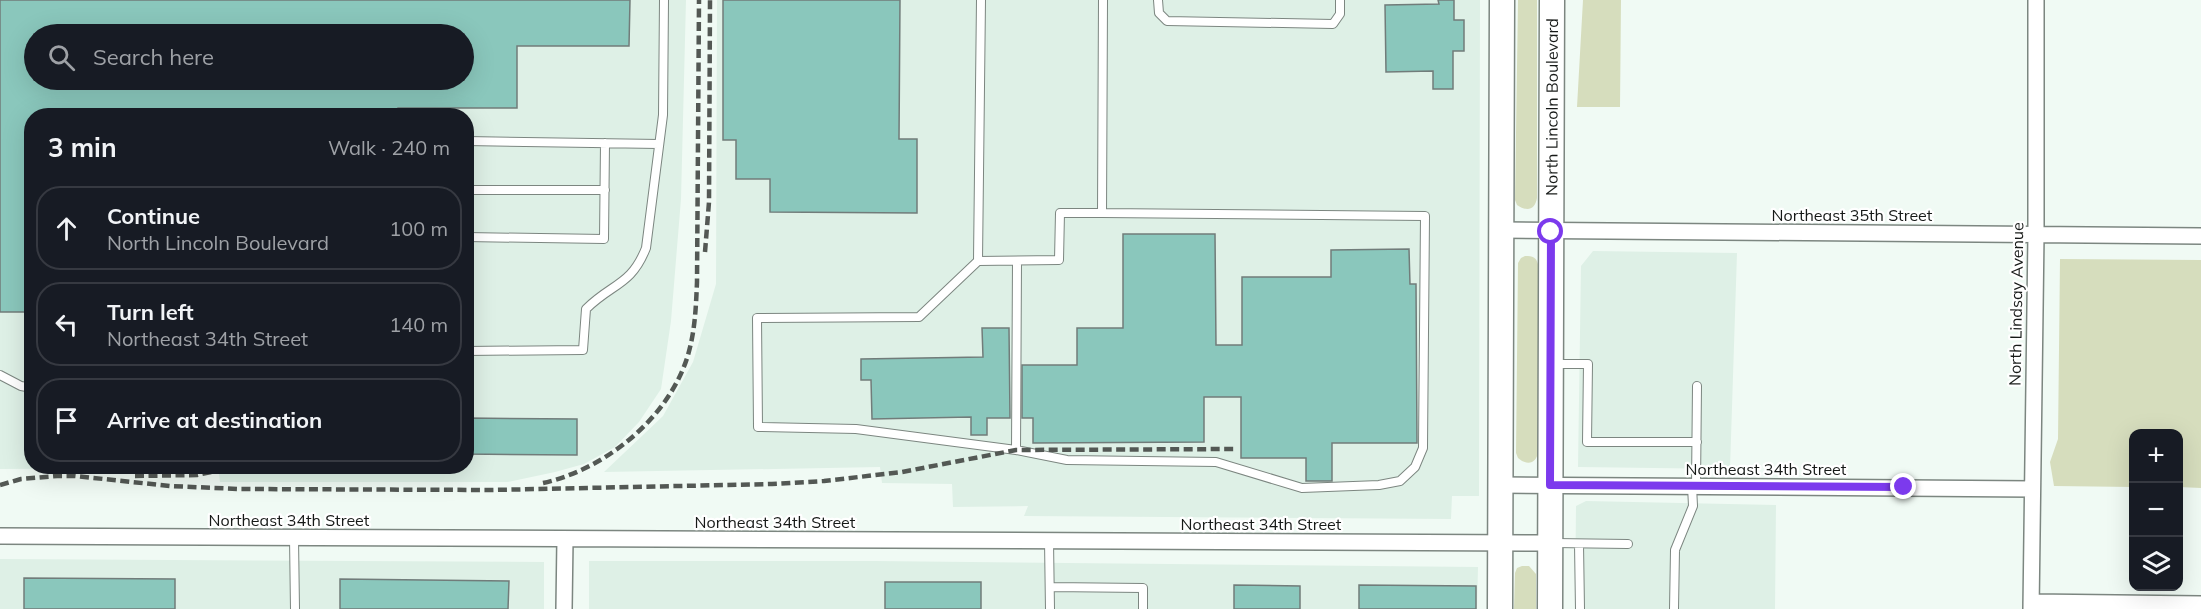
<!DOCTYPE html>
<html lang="en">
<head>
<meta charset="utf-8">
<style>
	body { margin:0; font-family:Mulish,sans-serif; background:#20242c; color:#f1f3f6 }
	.controls { position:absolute; right:18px; bottom:18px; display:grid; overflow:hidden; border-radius:12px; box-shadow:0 6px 24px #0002 }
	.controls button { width:54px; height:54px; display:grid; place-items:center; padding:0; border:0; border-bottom:2px solid #363941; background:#171b24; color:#f1f3f6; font:30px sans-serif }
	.stop { position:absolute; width:18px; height:18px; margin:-14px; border:4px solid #7c3aed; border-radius:50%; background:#fff }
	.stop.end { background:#7c3aed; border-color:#fff; box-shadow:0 2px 6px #0008 }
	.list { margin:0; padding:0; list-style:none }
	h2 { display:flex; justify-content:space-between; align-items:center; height:78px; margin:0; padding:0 24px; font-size:26px }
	h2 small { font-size:20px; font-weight:400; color:#9ea1a6 }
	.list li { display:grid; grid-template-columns:39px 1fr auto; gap:18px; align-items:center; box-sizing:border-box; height:84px; margin:0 12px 12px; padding:0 12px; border:2px solid #363941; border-radius:24px }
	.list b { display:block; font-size:22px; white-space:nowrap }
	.list p { margin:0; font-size:20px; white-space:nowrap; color:#9ea1a6 }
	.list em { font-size:20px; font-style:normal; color:#9ea1a6 }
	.icon { flex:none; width:33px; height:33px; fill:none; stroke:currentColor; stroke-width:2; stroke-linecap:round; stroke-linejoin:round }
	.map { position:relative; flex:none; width:2201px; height:609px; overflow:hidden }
	.search { position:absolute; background:#171b24; box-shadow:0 6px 24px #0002; left:24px; top:24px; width:450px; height:66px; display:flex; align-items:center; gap:15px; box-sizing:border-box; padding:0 21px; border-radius:33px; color:#9ea1a6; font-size:22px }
	.panel { position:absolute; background:#171b24; box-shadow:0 6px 24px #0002; left:24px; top:108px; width:450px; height:366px; border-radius:24px }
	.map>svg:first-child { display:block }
	.built { fill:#def0e6; fill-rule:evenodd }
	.green { fill:#d6ddbd }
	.building { fill:#8ac7bc; stroke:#717c7a; stroke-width:1.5; fill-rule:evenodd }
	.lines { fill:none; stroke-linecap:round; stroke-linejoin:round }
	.lane-casing { stroke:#7c8680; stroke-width:10 }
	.street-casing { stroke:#7c8680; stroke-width:18 }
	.primary-casing { stroke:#7c8680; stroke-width:27 }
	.lane { stroke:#fff; stroke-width:8 }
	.street { stroke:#fff; stroke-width:15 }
	.primary { stroke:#fff; stroke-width:24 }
	.rail { stroke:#535854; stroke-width:4.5; stroke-dasharray:9 4.5; stroke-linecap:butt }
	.route { stroke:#7c3aed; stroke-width:8 }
	.labels { text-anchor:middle; stroke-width:4.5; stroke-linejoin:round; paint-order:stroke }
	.street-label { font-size:16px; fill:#161917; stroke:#fff }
</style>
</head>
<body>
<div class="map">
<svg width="2201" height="609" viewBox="0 0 2201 609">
	<rect width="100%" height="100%" fill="#f0faf4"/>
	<path class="built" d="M0 0H686L681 199 671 321 661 389 639 422 615 447 584 464 555 472 508 482H220L218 467 466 466V116H32V466L197 467 189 468 0 469ZM34 34H464V80H34Z
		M717 0H1480L1479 496H1452L1451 519 1024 516 1028 506 953 507 952 484 882 483 880 467 604 472 663 416 693 362 716 284Z
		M1593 251 1737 253 1730 469 1578 467 1581 266Z
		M1586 501 1776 505 1775 609H1575L1576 506Z
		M0 559 544 562V609H0Z
		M589 561H875L1478 567 1477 609H589Z"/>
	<path class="green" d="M1518 0H1537V198C1535 210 1527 212 1517 205L1515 200Z
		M1583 0H1621L1620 107H1577Z
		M1525 256C1533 256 1536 257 1538 264V451C1537 464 1527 466 1518 458L1516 453 1518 263 1521 258Z
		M2060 259 2201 260V488L2179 487 2178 434H2134L2133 487 2054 486 2050 462 2058 439Z
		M1522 566H1529L1536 574V609H1514L1515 573 1517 568Z"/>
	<path class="building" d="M0 0H630L629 46H517V108H398V116H32V312H0ZM34 34H464V80H34Z
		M723 0H900L899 139H917V213L770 212V179H736V140H723Z
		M1438 0H1454V20H1464V51H1453V89H1433V71L1386 72 1385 5 1439 4Z
		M1123 234H1215L1216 345H1242V277H1331V250L1409 249 1410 284H1416L1417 443H1332V481H1306V458H1241V397H1204V442L1033 443V418H1022V365H1077V328H1123Z
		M982 328H1009L1010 418H987V435H971V417L872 419 871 380H861V359L983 357Z
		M466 418 577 419V455L466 454Z
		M24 578 175 579V609H24Z
		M340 579 509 581 508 609H340Z
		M885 582H981V609H885Z
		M1234 585 1300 586V609H1234Z
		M1359 585 1476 586V609H1359Z"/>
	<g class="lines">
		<defs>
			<path id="lane" d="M981 0 978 261 919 317 757 318 758 427 856 429 1016 450 1067 460 1216 462 1302 488 1379 485 1400 481 1415 467 1423 448 1425 216 1102 213
				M1158 0 1159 13 1167 21 1333 24 1340 14V0
				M466 141 659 144
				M466 190H605
				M466 237 604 239 605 143
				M978 261 1059 260 1060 213H1102L1103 0
				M466 351 583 350 586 309C612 283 631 286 646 248L663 115 664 0
				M1554 364H1588L1587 442H1697
				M0 375 21 386 32 388
				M1016 450 1017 261
				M1696 486 1697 386
				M294 538 295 609
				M1049 541 1050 609
				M1554 543 1628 544
				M1579 544 1580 609
				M1050 587 1143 588V609
				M1674 609 1675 550 1693 506 1692 486"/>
			<path id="street" d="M1502 230 2201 236
				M1501 485 2032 489
				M0 536 1550 543
				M2031 602 2201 604
				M564 609 565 539
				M2031 609 2036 234V0"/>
			<g id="primary">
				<path d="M1500 609 1502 0"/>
				<path id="s1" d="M1550 609 1552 0"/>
			</g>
		</defs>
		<use href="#lane" class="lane-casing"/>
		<use href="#street" class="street-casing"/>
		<use href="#primary" class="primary-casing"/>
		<use href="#lane" class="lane"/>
		<use href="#street" class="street"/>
		<use href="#primary" class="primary"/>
		<path class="rail" d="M705 252 709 202 710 0
			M135 476 197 475 239 466
			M543 483C606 469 669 418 688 355 695 331 696 307 697 282L699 0
			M0 485 21 479 57 476H75L170 486 239 489 492 490 772 484 824 481 902 472 1016 450 1237 449"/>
	</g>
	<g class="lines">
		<path class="route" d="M1551 232 1550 485 1904 487"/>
	</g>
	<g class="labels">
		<g class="street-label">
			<text dy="6" stroke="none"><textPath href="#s1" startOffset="502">North Lincoln Boulevard</textPath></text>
			<text x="1852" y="221">Northeast 35th Street</text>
			<text transform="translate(2016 304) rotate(-89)" y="6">North Lindsay Avenue</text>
			<text x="1766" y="475">Northeast 34th Street</text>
			<text x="289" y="526">Northeast 34th Street</text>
			<text x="775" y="528">Northeast 34th Street</text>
			<text x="1261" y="530">Northeast 34th Street</text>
		</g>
	</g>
</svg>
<div class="controls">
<button>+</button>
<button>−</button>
<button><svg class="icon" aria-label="layers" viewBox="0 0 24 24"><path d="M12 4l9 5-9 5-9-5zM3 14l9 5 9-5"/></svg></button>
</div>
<div class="stop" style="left:1551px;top:232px"></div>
<div class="stop end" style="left:1904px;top:487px"></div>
<div class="search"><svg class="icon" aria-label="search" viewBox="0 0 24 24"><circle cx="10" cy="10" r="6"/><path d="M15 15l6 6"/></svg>Search here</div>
<section class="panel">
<h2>3 min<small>Walk · 240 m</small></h2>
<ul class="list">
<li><svg class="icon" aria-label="ahead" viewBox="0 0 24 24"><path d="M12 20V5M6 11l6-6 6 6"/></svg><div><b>Continue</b><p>North Lincoln Boulevard</p></div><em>100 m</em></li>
<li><svg class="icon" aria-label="left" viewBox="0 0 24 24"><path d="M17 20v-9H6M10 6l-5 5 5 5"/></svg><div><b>Turn left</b><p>Northeast 34th Street</p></div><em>140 m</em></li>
<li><svg class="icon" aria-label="arrive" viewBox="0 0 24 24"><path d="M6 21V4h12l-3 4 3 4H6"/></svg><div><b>Arrive at destination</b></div></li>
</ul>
</section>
</div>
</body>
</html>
